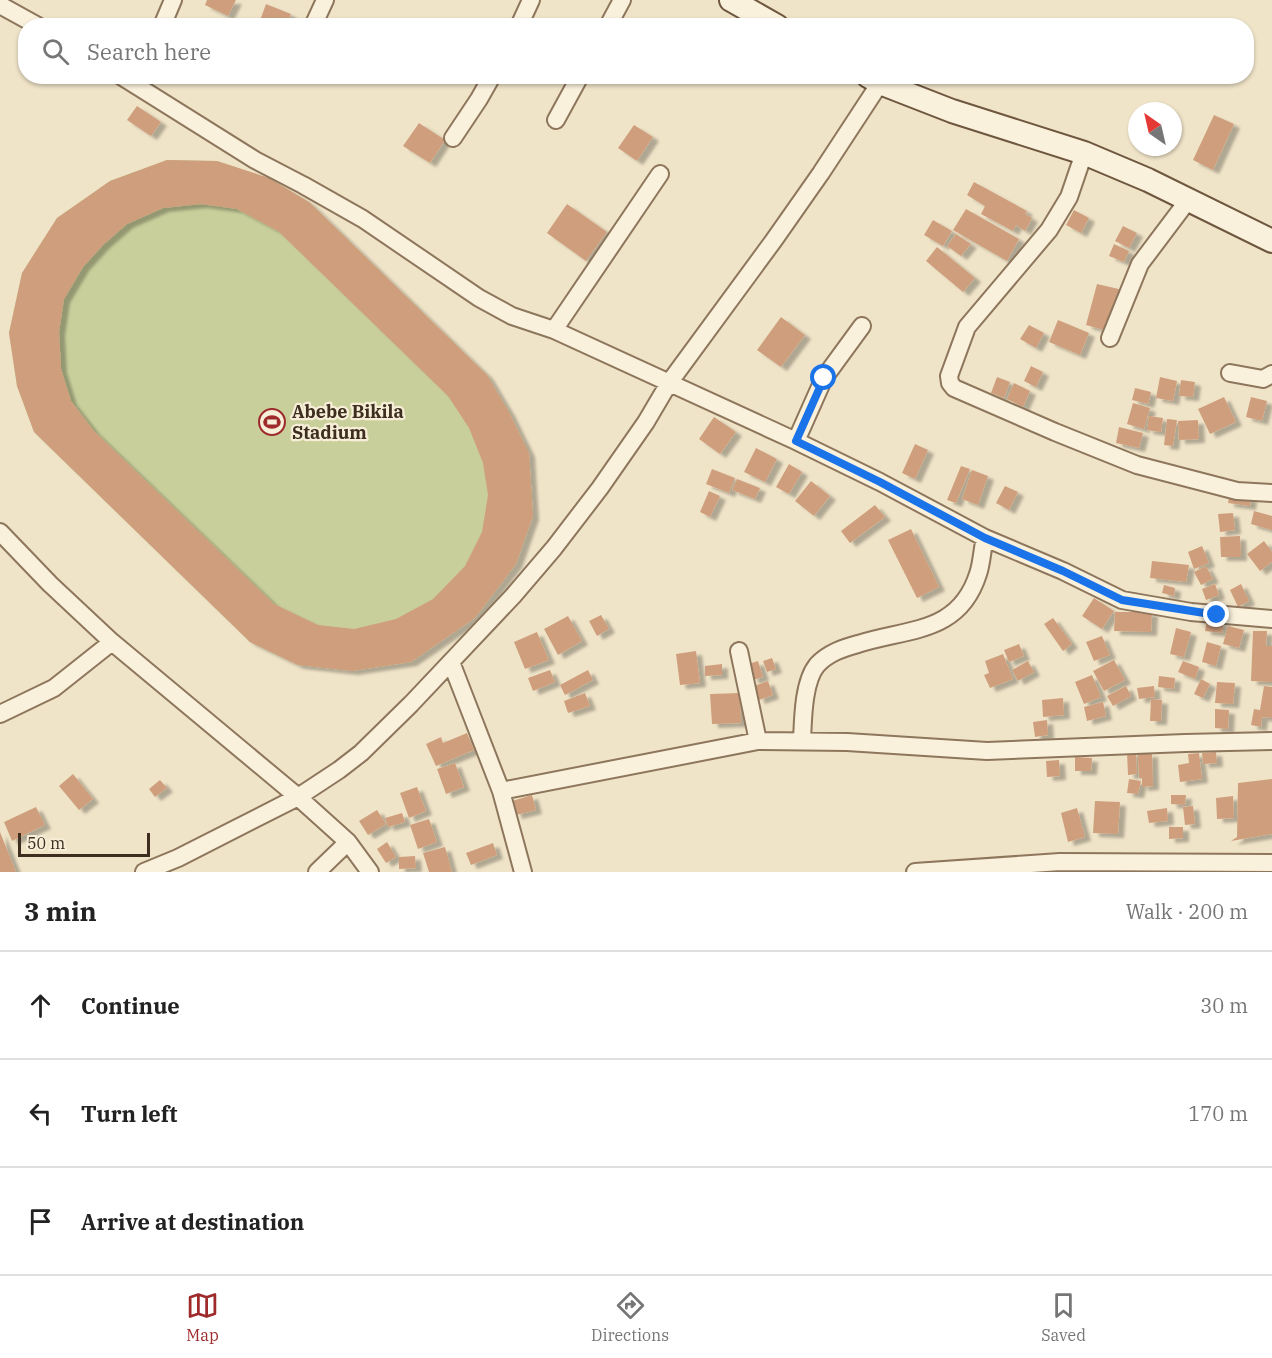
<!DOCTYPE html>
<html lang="en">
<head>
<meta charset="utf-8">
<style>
	body { margin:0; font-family:"IBM Plex Serif",serif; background:#f2f2f2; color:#222 }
	.compass { position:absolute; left:1128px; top:102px; width:54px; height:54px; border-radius:50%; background:#fff; box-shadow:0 2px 4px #0004; rotate:326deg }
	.scale { position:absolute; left:18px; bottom:15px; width:132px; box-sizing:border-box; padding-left:6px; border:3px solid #3d2e20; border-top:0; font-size:16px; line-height:21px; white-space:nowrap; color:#3d2e20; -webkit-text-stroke:4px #f7eed8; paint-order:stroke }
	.stop { position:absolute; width:18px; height:18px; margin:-14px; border:4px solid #1a73e8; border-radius:50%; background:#fff }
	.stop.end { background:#1a73e8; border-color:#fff; box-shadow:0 2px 6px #0008 }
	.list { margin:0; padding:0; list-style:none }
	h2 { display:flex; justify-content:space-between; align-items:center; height:78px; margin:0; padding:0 24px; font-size:26px }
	h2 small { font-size:20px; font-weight:400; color:#767676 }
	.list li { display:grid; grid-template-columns:39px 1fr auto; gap:18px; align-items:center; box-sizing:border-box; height:108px; padding:0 24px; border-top:2px solid #e0e0e0 }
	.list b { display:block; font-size:22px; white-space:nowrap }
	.list em { font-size:20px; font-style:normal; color:#767676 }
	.icon { flex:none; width:33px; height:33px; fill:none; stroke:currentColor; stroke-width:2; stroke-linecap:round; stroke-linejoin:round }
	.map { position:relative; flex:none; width:1272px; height:872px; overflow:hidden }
	.search { position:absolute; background:#fff; box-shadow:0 2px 4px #0004; left:18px; right:18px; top:18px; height:66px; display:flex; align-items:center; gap:15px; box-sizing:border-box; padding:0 21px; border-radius:24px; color:#767676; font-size:22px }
	.sheet { height:402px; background:#fff }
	nav { display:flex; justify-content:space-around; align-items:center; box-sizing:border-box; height:84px; border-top:2px solid #e0e0e0; background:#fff; font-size:16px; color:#767676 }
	nav a { display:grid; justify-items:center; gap:3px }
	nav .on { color:#9e2a2b }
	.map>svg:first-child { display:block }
	.green { fill:#c9cf9b }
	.building { fill:#cf9f7d; fill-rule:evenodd; filter:url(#shadow) }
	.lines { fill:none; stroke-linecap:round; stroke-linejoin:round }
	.street-casing { stroke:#8d765c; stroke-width:20 }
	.secondary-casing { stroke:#6f573f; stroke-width:26 }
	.street { stroke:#faf1dc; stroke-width:16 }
	.secondary { stroke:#faf1dc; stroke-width:22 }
	.route { stroke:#1a73e8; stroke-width:8 }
	.labels { text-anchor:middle; stroke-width:4.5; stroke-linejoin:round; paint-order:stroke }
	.poi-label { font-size:18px; font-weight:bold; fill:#3d2e20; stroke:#f7eed8; text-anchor:start }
</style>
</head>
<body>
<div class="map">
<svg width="1272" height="872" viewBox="0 0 1272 872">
	<defs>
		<filter id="shadow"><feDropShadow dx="6" dy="4" stdDeviation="1.5" flood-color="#0004"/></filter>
	</defs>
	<rect width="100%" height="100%" fill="#f0e4c8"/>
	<path class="green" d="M167 160 217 161 269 178 309 202 487 375 509 412 529 453 533 516 516 564 475 618 411 662 352 671 298 665 250 642 34 432 17 386 9 333 22 273 57 218 110 181Z"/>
	<path class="building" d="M207 0H236L228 16 205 5Z
		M266 4 291 14 286 26H258Z
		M137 106 161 122 151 136 127 120Z
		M1214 115 1234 124 1213 170 1193 160Z
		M419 123 445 140 430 163 403 146Z
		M634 125 653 137 637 161 618 148Z
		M167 160 217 161 269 178 309 202 487 375 509 412 529 453 533 516 516 564 475 618 411 662 352 671 298 665 250 642 34 432 17 386 9 333 22 273 57 218 110 181ZM201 204 237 209 278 231 448 396 469 428 483 463 488 495 482 532 465 566 433 599 396 619 354 629 318 625 274 604 94 431 71 401 61 369 59 332 64 299 83 267 103 245 127 224 163 208Z
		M974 182 1027 211 1025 214 1032 218 1025 231 1016 225 1013 231 981 214 985 206 967 195Z
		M567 204 607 232 586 261 547 233Z
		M966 209 1019 239 1007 261 953 230Z
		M1074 210 1089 218 1081 233 1066 225Z
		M933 220 952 231 943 246 924 235Z
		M1123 226 1137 233 1129 248 1115 241Z
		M956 234 971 244 961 256 947 246Z
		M1114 244 1129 251 1124 262 1109 256Z
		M937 247 975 278 963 292 926 261Z
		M1097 284 1123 290 1112 332 1086 325Z
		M781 317 805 335 781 367 757 350Z
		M1058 320 1089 333 1080 355 1049 342Z
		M1029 325 1044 333 1036 348 1020 339Z
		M1031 366 1043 372 1036 387 1024 381Z
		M997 377 1010 382 1004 398 991 393Z
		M1160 377 1177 381 1173 401 1156 398Z
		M1181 380 1195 382 1193 397 1179 396Z
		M1014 383 1030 391 1023 407 1007 399Z
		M1135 388 1151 392 1148 404 1132 400Z
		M1224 397 1236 422 1210 434 1198 409Z
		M1251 397 1267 401 1262 421 1246 417Z
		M1133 403 1150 408 1144 429 1127 424Z
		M1149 416 1163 418 1161 432 1147 430Z
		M714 417 736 432 720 454 699 439Z
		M1167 419 1177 420 1173 446 1164 445Z
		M1198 420 1199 439 1179 440 1178 421Z
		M1119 427 1143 433 1139 448 1116 443Z
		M915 444 928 450 915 479 902 473Z
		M756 448 777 459 765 482 744 472Z
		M789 464 802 472 789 494 776 487Z
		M961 466 970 469 956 503 947 500Z
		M712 469 735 478 729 493 706 484Z
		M972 470 988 476 978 505 962 499Z
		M737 479 760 488 755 499 732 490Z
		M811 481 830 496 814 516 795 501Z
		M1005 486 1018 492 1009 510 996 503Z
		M709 491 720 496 710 517 700 512Z
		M1230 493 1251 497 1250 506 1228 503Z
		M875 505 885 517 850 543 841 531Z
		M1254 511 1272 516V530L1251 524Z
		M1233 513 1235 530 1220 532 1218 514Z
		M911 529 939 587 917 598 888 540Z
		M1240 536 1241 557H1221L1220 537Z
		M1264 541 1272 552V562L1260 571 1247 554Z
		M1202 546 1209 563 1194 569 1188 552Z
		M1152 561 1189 565 1186 582 1150 578Z
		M1206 566 1213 579 1201 585 1194 572Z
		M1215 584 1219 595 1206 600 1202 589Z
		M1241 584 1249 601 1238 607 1230 590Z
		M1164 585 1175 588 1174 596 1162 593Z
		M1094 598 1114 611 1102 629 1082 616Z
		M1115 612H1152L1151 632 1114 631Z
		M601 615 609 629 597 636 589 621Z
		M568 616 582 641 558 655 544 629Z
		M1053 618 1072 644 1063 651 1044 624Z
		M1207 620 1224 623 1222 633 1205 631Z
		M1228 626 1244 630 1239 648 1223 644Z
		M1176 628 1191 632 1184 657 1170 654Z
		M1253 631H1267L1266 646H1272V682L1251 681Z
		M537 632 549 660 525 669 514 642Z
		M1102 636 1110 655 1094 661 1086 642Z
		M1207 642 1221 646 1216 666 1202 662Z
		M1019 644 1024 656 1009 662 1004 650Z
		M696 651 700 683 680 685 676 654Z
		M1003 654 1013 679 990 688 984 675 989 673 985 661Z
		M772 658 776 669 767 672 763 661Z
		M1114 660 1125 680 1104 691 1093 671Z
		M758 661 763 677 753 680 748 664Z
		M1028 661 1034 672 1018 681 1012 670Z
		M1183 661 1199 667 1195 679 1178 672Z
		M722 664V675L705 676V666Z
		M550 670 555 682 533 691 528 678Z
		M588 670 593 680 565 695 560 685Z
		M1092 675 1101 697 1084 704 1075 682Z
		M1159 676 1175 678 1174 689 1158 687Z
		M1201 679 1210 684 1203 698 1194 694Z
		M768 681 773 695 759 700 754 686Z
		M1217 682 1235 683 1233 704 1215 703Z
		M1126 686 1131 696 1113 706 1107 696Z
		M1154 686 1155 697 1139 699 1137 688Z
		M1264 686 1272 687V718L1262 717 1261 727 1251 725 1254 709 1260 710Z
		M585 693 590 706 568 713 564 701Z
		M740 693 741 723 712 724 710 694Z
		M1063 698 1064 715 1043 717 1042 700Z
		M1151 699 1162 700 1161 721H1150Z
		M1103 702 1106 716 1087 721 1084 707Z
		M1215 709 1229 710 1228 729 1215 728Z
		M1047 720 1048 735 1035 737 1033 722Z
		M467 733 474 750 436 766 426 744 441 737 443 743Z
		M1136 751 1137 774 1128 775 1127 752Z
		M1216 752 1217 763 1203 764 1202 753Z
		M1152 753 1153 786 1142 787V778H1139L1138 754Z
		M1199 753 1202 779 1180 782 1178 765 1189 763 1188 754Z
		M1075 757 1092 758 1091 771H1075Z
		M1059 760 1060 776 1047 777 1046 761Z
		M455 763 464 787 446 794 437 769Z
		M73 774 93 799 79 810 59 786Z
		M1129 779 1141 781 1138 794 1127 793Z
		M1272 779V834L1231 841 1237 837 1238 783Z
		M160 780 167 788 155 797 149 789Z
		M417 787 426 811 409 818 400 793Z
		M532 795 536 810 516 815 512 801Z
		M1171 795H1186L1185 805 1171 804Z
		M1233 796 1234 818 1217 819 1216 798Z
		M1095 801 1120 802 1118 834 1093 833Z
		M1193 806 1195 824 1185 825 1183 807Z
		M36 807 45 825 12 841 4 822Z
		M1077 808 1085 837 1068 842 1061 813Z
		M1167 808 1168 821 1149 823 1147 811Z
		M377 810 386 824 368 835 359 821Z
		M402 813 405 822 388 827 385 818Z
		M429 819 437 842 418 849 410 825Z
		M1169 827H1183V838L1169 839Z
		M0 832 16 872H0Z
		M387 842 396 857 386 863 377 849Z
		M493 843 497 855 471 865 466 853Z
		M445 847 452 872H429L423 853Z
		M415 856 416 868 399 869V857Z"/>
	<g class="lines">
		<defs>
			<path id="street" d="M0 5 38 26
				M162 26 173 0
				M313 26 325 0
				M519 26 531 0
				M608 26 622 0
				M121 76 255 160 303 185 363 219 479 298 512 316 554 330 796 441 880 482 985 538 1063 571 1122 600 1191 612 1272 619
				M556 120 580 76
				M453 138 479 99 492 76
				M1084 153 1069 197 1049 230 967 327 949 376 950 383 954 388 1055 432 1137 465 1237 491 1272 493
				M554 330 660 174
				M1110 338 1140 264 1189 199
				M1230 373 1263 379 1272 374
				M796 441 824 378 862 326
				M0 532 50 584 112 642 298 797 348 842 370 872
				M739 651 758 741
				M451 662 501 791 523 872
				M0 714 54 688 112 642
				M802 741C803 720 803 682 817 665 828 653 843 648 858 644 908 628 959 634 978 574 982 563 982 549 985 538
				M501 791 758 741 847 742 987 751 1185 743 1272 741
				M144 872 178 858 298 797 339 770 361 753 411 704 513 596 554 548 600 488 646 422 669 383 774 240 821 173 880 83
				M317 872 348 842
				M915 872 1060 862 1272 863"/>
			<path id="secondary" d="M731 0 777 26
				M868 76 880 83 952 111 1084 153 1148 180 1272 241"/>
		</defs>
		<use href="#street" class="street-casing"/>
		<use href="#secondary" class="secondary-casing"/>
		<use href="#street" class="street"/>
		<use href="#secondary" class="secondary"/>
	</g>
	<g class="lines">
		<path class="route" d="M824 378 796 441 880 482 985 538 1063 571 1122 600 1217 615"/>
	</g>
	<defs>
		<symbol id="stadium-ring" viewBox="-11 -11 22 22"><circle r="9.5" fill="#f7eed8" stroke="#9e2a2b" stroke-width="1.5"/><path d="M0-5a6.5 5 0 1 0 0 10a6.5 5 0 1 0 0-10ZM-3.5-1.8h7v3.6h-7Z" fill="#9e2a2b"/></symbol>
	</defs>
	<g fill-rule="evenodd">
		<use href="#stadium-ring" x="257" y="407" width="30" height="30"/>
	</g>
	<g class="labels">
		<g class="poi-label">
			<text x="292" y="418">Abebe Bikila<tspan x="292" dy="21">Stadium</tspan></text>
		</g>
	</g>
</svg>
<svg class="compass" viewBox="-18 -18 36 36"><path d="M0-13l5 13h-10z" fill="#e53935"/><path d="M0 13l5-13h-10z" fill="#767676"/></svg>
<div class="scale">50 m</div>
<div class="stop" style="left:824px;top:378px"></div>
<div class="stop end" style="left:1217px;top:615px"></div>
<div class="search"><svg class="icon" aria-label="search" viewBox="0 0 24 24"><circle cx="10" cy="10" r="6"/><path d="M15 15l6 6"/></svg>Search here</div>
</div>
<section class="sheet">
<h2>3 min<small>Walk · 200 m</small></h2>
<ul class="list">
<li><svg class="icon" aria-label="ahead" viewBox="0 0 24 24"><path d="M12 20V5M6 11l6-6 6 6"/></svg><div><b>Continue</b></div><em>30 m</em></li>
<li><svg class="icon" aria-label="left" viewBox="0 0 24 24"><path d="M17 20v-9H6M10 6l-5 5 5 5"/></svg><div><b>Turn left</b></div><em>170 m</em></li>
<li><svg class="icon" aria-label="arrive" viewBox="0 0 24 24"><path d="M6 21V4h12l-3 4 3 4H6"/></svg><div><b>Arrive at destination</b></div></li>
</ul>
</section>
<nav>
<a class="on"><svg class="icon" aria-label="map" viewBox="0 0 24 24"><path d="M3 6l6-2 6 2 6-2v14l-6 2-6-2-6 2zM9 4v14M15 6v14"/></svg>Map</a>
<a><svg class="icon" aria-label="directions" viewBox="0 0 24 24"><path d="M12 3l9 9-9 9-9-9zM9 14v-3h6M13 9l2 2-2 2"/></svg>Directions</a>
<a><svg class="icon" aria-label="saved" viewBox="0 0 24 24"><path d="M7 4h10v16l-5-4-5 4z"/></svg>Saved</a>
</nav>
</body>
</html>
